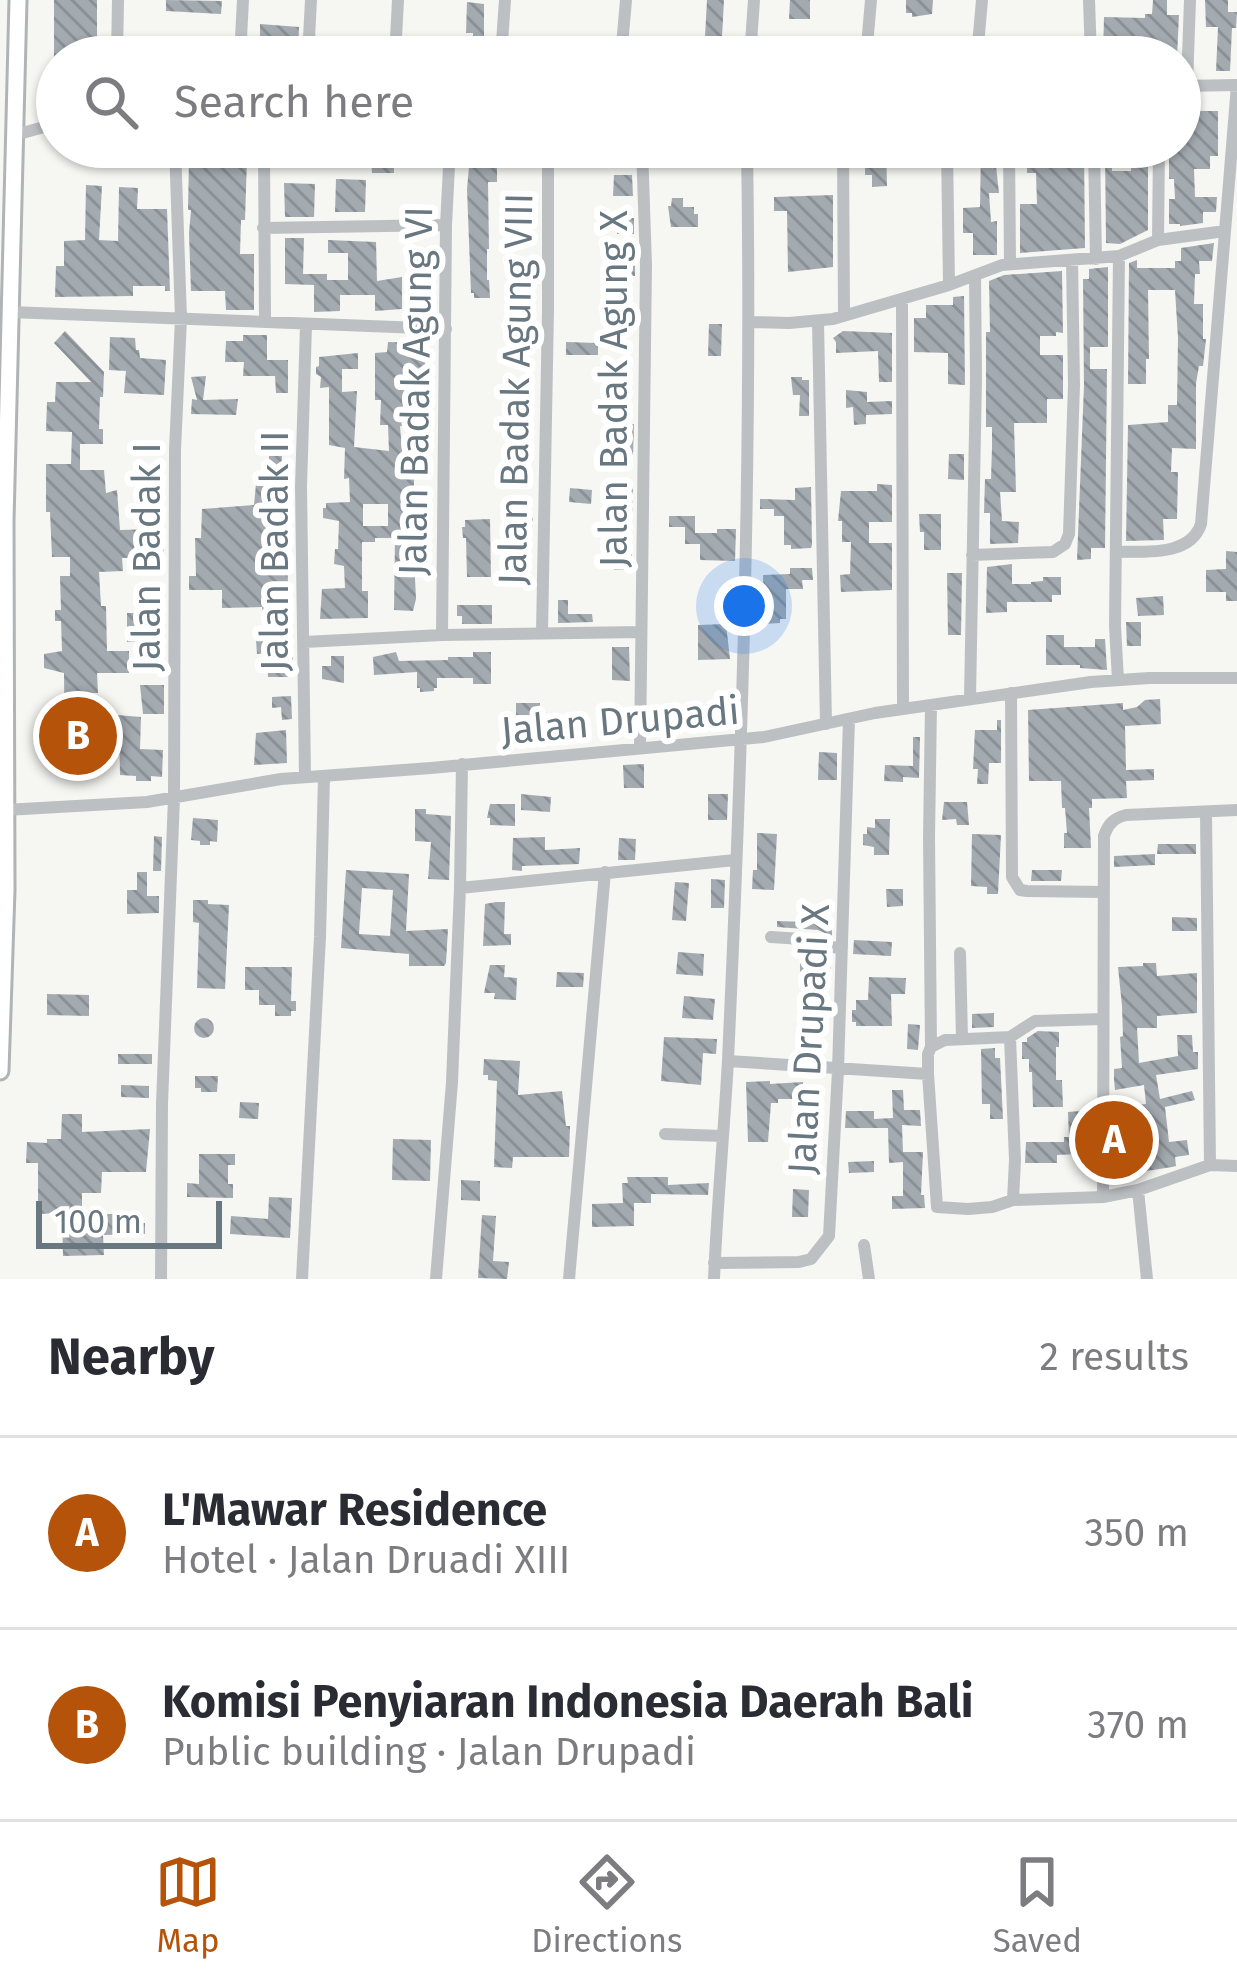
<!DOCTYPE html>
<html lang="en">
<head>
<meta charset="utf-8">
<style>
	body { margin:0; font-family:"Fira Sans",sans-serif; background:#f2f2f3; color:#2b2b33 }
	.scale { position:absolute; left:36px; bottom:30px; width:186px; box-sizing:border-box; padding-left:12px; border:6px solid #697781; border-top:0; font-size:33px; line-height:42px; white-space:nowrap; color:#697781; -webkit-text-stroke:9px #fff; paint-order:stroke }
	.you { position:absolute; left:744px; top:606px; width:42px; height:42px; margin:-30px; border:9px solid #fff; border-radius:50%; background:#1a73e8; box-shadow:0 0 0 18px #1a73e833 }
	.badge { display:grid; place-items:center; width:78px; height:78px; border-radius:50%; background:#b45309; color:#fff; font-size:39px; font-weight:700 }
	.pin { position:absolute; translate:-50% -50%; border:6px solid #fff; box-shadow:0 3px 12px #0006 }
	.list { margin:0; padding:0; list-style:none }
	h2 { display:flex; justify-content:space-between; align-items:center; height:156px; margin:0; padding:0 48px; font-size:51px }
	h2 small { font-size:39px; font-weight:400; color:#7c7c81 }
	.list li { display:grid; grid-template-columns:78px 1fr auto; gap:36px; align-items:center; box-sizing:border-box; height:192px; padding:0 48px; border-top:3px solid #e1e1e2 }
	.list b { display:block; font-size:45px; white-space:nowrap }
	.list p { margin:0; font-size:39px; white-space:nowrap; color:#7c7c81 }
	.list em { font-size:39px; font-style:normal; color:#7c7c81 }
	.icon { flex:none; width:66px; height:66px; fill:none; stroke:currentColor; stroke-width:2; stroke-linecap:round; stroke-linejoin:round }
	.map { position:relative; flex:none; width:1237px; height:1279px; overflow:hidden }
	.search { position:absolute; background:#fff; box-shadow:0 3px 9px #0004; left:36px; right:36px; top:36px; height:132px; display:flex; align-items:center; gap:30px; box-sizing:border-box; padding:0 42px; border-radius:66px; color:#7c7c81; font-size:45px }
	.sheet { height:540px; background:#fff }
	nav { display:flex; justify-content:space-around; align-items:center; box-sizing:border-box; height:168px; border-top:3px solid #e1e1e2; background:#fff; font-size:33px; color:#7c7c81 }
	nav a { display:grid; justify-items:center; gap:6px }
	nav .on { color:#b45309 }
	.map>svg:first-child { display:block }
	.building { fill:url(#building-back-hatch); fill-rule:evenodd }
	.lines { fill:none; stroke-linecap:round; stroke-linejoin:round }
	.major-casing { stroke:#b0b4b7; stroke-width:21 }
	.minor { stroke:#bcc0c3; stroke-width:12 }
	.major { stroke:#fff; stroke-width:15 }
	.labels { text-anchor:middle; stroke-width:12; stroke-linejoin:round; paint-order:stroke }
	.street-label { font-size:39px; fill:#697781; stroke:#fff }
</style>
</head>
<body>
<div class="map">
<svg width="1237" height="1279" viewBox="0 0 1237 1279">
	<defs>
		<pattern id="building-back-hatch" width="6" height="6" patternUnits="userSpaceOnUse" patternTransform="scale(3)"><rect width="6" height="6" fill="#a4abb0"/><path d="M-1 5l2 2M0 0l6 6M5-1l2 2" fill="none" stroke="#8a9095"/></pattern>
	</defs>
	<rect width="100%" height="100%" fill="#f6f6f3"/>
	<path class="building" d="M54 0H97V57H54Z
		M166 0 222 1 221 14 166 11Z
		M707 0H724L722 37H705Z
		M790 0H810V19H789Z
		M906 0H933L932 14 912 17V13H906Z
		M1153 0H1167V15H1179L1177 57 1103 54 1104 17 1145 18V14H1152Z
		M1205 0H1228V12H1237L1236 28H1232L1230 71H1216L1218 27H1206Z
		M467 2 484 4V37H473V33H466Z
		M260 24 299 27 298 57H284V40H260Z
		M1000 41H1034V57H1000Z
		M1183 104H1195V111H1218V156H1210V169H1194L1195 197H1217L1216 212H1203V223L1180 226V224H1169V199H1175L1174 179H1169V147H1180Z
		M186 147H241V158H247L245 220H241L240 254H254V310H226L225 291H191L189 233 191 210H188L189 161H186Z
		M375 147H393L394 173H372L371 159H375Z
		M475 147H497V182H488L489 249H487V280H489L490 298H474V293H471L467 189 469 167H473L475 163Z
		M871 147H886L887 186 872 187V175H865V159H872Z
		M981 147H999V157H995L999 193H989L991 222 997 221V255H973V233H963V208L980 207Z
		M1019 147H1038L1039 159H1059V148H1084L1085 248 1020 253V204H1037L1036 173H1027V168H1020Z
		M1132 147H1148V230L1120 244 1106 243 1105 149H1112V171H1131Z
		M614 175H632L633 196H613Z
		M336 179 366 180 365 212H335Z
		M284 183 315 184 314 217H285Z
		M86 185 102 186 99 240 118 241 119 187 138 188 137 209H167L170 291H165V286H133V296L55 297 56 266H64V241L85 240Z
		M833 195V267L788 272 787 211H774V197Z
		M672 198H683V207H694V214H698V227H671L668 206H671Z
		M617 218H634V234H617Z
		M285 238H304L303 274H327V280H348V253H328V240L376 242 377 281 402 277V309L375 311V295H340V311L314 312V285L285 284Z
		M1214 243 1212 261H1199L1200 274H1195L1194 304H1203V339H1206L1203 366H1199L1196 383V449L1172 448 1171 472H1178L1177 519H1163L1164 540 1126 541 1128 425 1168 422V405H1177L1178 338 1175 290H1148L1149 359H1146V384H1128L1129 263 1137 260V268H1175V261H1181V248Z
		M616 259H635V276H616Z
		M1108 267V347H1090V369H1107L1105 548H1091V559L1077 560 1084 385 1083 279H1089V269Z
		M1062 271 1063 333 1056 332V336H1040V355H1063V399H1047V423H1014L1016 492H1000L1002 521 1019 522 1018 543 990 544V513H984L985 479H991L992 447V427H986V332H990L989 281 1004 275Z
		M964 296 965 385 948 384V353L914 352V318H926V305H953V297Z
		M709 324H722L721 356H708Z
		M65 331 104 372 103 397H100L99 429H103V444H80V470H104L106 493 117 490 120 530 155 529V538H163L164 541 163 557 122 558 123 571 99 572 101 606H106L107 651H129V673H97L98 693H92L93 713 141 717 140 749 163 750 162 777 151 776V781H136V776L120 775 119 728H93L95 762H90V778L65 779 64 673 44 668V654L62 651 61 621H55V610H61L60 576H70V557H52L50 512H46V464H71L72 432 46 431 47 402H55L56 382H91L54 343Z
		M843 331 892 333V382H879L878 351 836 353V342L833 338Z
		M243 335H267V360H288V393H276L275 376H243L244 362H225L226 341H243Z
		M110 337 135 338 136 350H139L140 358 166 360 164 395 124 393 126 371 109 370Z
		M388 342 427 343 425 368H422V428L400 426 402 451H413V469L424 470V479H414V527H417V538H413L416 599 413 611 394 610 395 538H375V542H362V591H368V618L320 619 322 589 345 588 344 566 334 564 335 549H338L339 521 323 518V508H326V503L350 502 349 478 344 479 345 448 329 445V387L320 388 321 377 316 374V367L319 366V357L358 353V369H342V392L357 391 354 447 389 451 388 425H380L381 400H375V353L387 352ZM363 504H388V526H363Z
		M566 342 598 343V355H566Z
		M206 376 203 400 238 399 236 415 191 414 192 399 197 400 191 377Z
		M791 377H802V380H809V416H799L800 395H793Z
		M846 390 867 392V402L892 401V414L866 415V424L854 425 853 407 846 408Z
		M611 424H634L633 455H610Z
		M949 454H964V480L948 479Z
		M269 456H282L281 471H287V484H268Z
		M256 484 267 485V514H269L266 538H274V544H286L290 619 263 620 262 607 222 608V590H189V576H196L195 538H201L202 509 254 505Z
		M877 484 892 485V522H869V543H892V590L841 592 840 575 850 574 851 542H842V521H838L841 491H877Z
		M612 486H633L632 515H609Z
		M811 487 812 545 811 548 791 549V545H784V516H774V509H760V499L795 500V488Z
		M570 488 592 490 591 504 569 502Z
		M919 514H941V550H924V532H920Z
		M504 516 533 517V526H504Z
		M669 516H695V533H717V529H736L735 561 700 560V544H685V527H669Z
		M490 519 491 577H467L466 538H463L462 527H465V520Z
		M1226 551 1237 552V601H1226V592H1206V570L1226 569Z
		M614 554H632V569L614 570Z
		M1012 564V584H1031V582L1043 581V577H1061V595H1052V602H1007V612L986 613 987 567Z
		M790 568H812L813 580H802L803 589H786V619H780V623L764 624 763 575 790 574Z
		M947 573H962L961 635H948Z
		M1163 596 1164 615 1138 616 1136 598Z
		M558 600H568V614H592L593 622 558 623Z
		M457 605H492V624H462V616H457Z
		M127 613H143L144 632H140V642H127Z
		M1126 622H1141V646H1127Z
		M726 624 730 659 698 660V625Z
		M1046 635H1064V647H1095V639H1105L1107 670 1080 668V665H1046Z
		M286 638H293V677H268L267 653 257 654 256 640Z
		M612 647H629L630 681 612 680Z
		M396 652 399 661 448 660V657H473V652H491V684H473V678H437V688H434V691L420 692V688H417V672L374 675 373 657Z
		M331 656H344V683L322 679V666H331Z
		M140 685H164V714H143Z
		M291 696 292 719 282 720 281 707 272 708V697Z
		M1160 699 1161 724 1125 726 1126 770 1154 769V780L1126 781 1127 798 1092 799V808H1089L1091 848H1064V833H1067L1065 808H1062L1061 781H1029L1028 710 1123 703V710L1137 707 1145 700Z
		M516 703H540V715H516Z
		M997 720H1001V763H989L988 784H977L978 769H973L975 730H997Z
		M286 730 287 763 254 765 256 733Z
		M913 737H920L919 778 903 777V782L884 781 885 765 913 766Z
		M819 752 837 753V780H818Z
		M644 764V788H624L623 765Z
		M521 794 551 797 550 812 521 810Z
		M708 794H728L727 820H708Z
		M944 802H967L969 825H957L956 819 942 820Z
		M490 804H515V826L490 825V818H487Z
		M415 809H426V814L451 816 449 880 428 879 431 842 415 841Z
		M193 818 218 820 217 842 210 841V845H200V841L191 840Z
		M875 819H890L889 855H874V847L863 845V834H867V827L875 828Z
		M757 833 777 834 774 890 752 889 753 870H757Z
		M972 834 1001 835 998 894H987V887L971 886Z
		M154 836 162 837 161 871H153Z
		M545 837V850L580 848 579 864 522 866V871L512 870 513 838Z
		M619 838 636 839 635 860H618Z
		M1158 844H1196V854H1157Z
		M1155 854V865L1114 867V856Z
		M346 870 409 874 406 931 448 929 446 963 444 966H409V954L341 948ZM362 888 393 890 390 936 359 934Z
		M1032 870H1062L1061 881H1031Z
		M137 872H147V896H159V913L127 914V890H137Z
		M711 879 725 880 724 908H711Z
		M675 882 689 883 686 921 672 920Z
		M886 889H903V906L887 907Z
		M193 900H208V904L229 905 225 989 197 988 199 923 193 922Z
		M496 902H505L504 934H511V945L483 946 485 904Z
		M1172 917 1197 918V931H1172Z
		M777 921 832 923V936L818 930 777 927Z
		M854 940 892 942 891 956 853 954Z
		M678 952 704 954 703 976 676 974Z
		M800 960 831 961 830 974H821L820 992H800Z
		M1143 963H1156L1157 976 1197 973V1013L1157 1016V1028H1137L1139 1063 1178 1056 1177 1035H1192L1193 1052H1198V1069L1156 1075 1160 1099 1192 1091 1195 1100 1165 1107 1169 1142 1187 1140 1189 1155 1175 1157 1176 1166 1172 1167 1121 1175 1115 1144 1154 1139 1152 1119 1115 1123 1114 1112V1107L1146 1104 1144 1085 1115 1090 1114 1080V1069L1122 1068 1120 1037 1123 1036 1122 1006 1118 967 1143 966Z
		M490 965H505L504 977 517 978 516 1000 494 999 495 993H484Z
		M245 967H292L291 1001H296V1011H291V1016H275V1005H259V990H245Z
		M557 972 584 973 583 987H556Z
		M869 977 906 978 905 994H891L892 1026H856V1022H852V1010H856V1000H868Z
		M47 994 89 995V1016L47 1015Z
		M684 996 715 999 713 1020 682 1018Z
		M994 1013V1027L972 1028V1014Z
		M194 1028a10 10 0 1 1 20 0a10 10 0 1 1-20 0Z
		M908 1024 920 1025 918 1050 907 1049Z
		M1038 1031 1059 1032V1047H1056V1080H1062L1063 1107H1033L1032 1072H1029V1059H1022V1042H1027V1038Z
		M664 1037 717 1039 716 1054 703 1053 701 1085 661 1081Z
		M995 1048V1058H1000L1003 1119H990V1104H982L981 1049Z
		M118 1054H152V1064H118Z
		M484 1059 520 1061 518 1095 562 1091 566 1126H570L569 1157H513L512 1168 494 1167 497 1081 488 1080V1075H483Z
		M195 1076H218L217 1092H201V1088H195Z
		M770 1081V1084L803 1082V1089H808L807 1099H778V1103H771L768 1142H748L746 1082Z
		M121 1085 149 1086V1098L121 1097Z
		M892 1090H903L904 1110H920L921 1126 902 1125 903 1152H923L921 1195H924L925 1208 892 1209V1196H903V1162L889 1163 888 1128H845L846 1111H874V1119L893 1118Z
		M240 1102 259 1103 258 1119 239 1118Z
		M1093 1110V1125H1083V1145H1077L1078 1154 1057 1155V1163H1025L1026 1142H1064V1137H1069L1068 1112Z
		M62 1114H82V1132L150 1129 146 1172H102L101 1193H82V1215L137 1213 138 1223H145V1234L103 1235 104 1255 63 1256 62 1213 38 1214V1163H26L27 1142 47 1143V1139H61Z
		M808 1118H818L817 1153H808Z
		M393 1139 431 1140 430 1181 392 1180Z
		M199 1154H235V1165H228V1184H233V1198L187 1197V1183L199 1184Z
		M874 1161V1172L849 1173 848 1162Z
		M627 1177H668V1185L709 1183 708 1195 651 1194V1203H634V1226L592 1227V1204L623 1203 622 1183H628Z
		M461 1180 480 1181V1201L461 1200Z
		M793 1189 809 1190 808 1217H792Z
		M269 1197 292 1198 290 1238 230 1234 231 1216 268 1219Z
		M482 1215 496 1216 493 1261 509 1262 507 1279 478 1278Z"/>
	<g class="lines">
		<defs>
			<path id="major" d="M0 1071 6 890 5 521 18 0"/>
		</defs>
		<use href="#major" class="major-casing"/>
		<path class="minor" d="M1089 0 1091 57
			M117 57 118 0
			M240 57 243 0
			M308 57 311 0
			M395 57 398 0
			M501 57 505 0
			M621 57 626 0
			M750 57 754 0
			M866 57 871 0
			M977 57 982 0
			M1187 85 1190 0
			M1181 86 1237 85
			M15 135 44 127 57 126
			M264 147 265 320
			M843 147 844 315
			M947 147 949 285
			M1009 147 1010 263
			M1094 147 1096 259
			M263 228 446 225
			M1158 240 1159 147
			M902 300 903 709
			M10 312 446 329
			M750 322 789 323 833 319 949 285 1002 265 1119 256 1158 240 1225 231
			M818 322 826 724
			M1116 552C1145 551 1190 557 1201 524L1237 85
			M972 555 1053 552 1065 544 1069 534 1074 385 1072 260
			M542 632 548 310V147
			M442 635 446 225 450 147
			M304 642 442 635 641 632
			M1118 680 1115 626 1119 256
			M1011 693 1012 877 1020 890 1027 891 1104 892
			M970 698 976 378 975 276
			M931 705 929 838 931 1047 928 1054V1074L937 1207 968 1209 992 1207 1013 1200 1103 1197 1138 1190 1210 1165 1237 1166
			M640 747 646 265 642 147
			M305 777 301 487 306 325
			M5 810 147 802 281 779 431 768 764 737 875 713 1091 682 1149 678H1237
			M1206 813 1210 1165
			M460 888 735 860
			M771 937 817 940 831 947 842 948
			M960 953 962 1039
			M1010 1037 1015 1160 1013 1200
			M931 1047 945 1040 1010 1037 1035 1021 1103 1019
			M728 1061 928 1074
			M665 1134 723 1136
			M1138 1190 1147 1279
			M1103 1197 1104 836C1108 824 1114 818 1126 815L1237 810
			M864 1245 869 1279
			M714 1263 799 1262 811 1259 829 1236 838 1070 849 719
			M161 1279 162 1104 174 798 175 450 181 318 175 147
			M302 1279 320 937 324 777
			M436 1279 452 1082 460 888 462 764
			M569 1279 605 872
			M714 1279C717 1206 724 1133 728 1060 742 756 752 451 747 147"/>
		<use href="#major" class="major"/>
	</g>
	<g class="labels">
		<g class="street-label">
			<text transform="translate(515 389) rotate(-89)" y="14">Jalan Badak Agung VIII</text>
			<text transform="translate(613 389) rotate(-90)" y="14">Jalan Badak Agung X</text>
			<text transform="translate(415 391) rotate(-89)" y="14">Jalan Badak Agung VI</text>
			<text transform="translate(274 551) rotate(-90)" y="14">Jalan Badak II</text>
			<text transform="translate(146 557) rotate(-90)" y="14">Jalan Badak I</text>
			<text transform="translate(620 720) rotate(-5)" y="14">Jalan Drupadi</text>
			<text transform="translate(808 1039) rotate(-87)" y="14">Jalan Drupadi X</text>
		</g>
	</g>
</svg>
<div class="scale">100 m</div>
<div class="you"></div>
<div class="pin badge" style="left:1114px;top:1140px">A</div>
<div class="pin badge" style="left:78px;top:736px">B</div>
<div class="search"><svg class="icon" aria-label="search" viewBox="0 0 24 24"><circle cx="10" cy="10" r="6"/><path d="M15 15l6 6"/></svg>Search here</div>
</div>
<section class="sheet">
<h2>Nearby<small>2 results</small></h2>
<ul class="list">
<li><span class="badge">A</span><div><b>L'Mawar Residence</b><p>Hotel · Jalan Druadi XIII</p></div><em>350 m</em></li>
<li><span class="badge">B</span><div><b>Komisi Penyiaran Indonesia Daerah Bali</b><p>Public building · Jalan Drupadi</p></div><em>370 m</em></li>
</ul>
</section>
<nav>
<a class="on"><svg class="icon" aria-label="map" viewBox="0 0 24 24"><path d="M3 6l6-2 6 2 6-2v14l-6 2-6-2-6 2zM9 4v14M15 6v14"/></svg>Map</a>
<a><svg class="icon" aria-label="directions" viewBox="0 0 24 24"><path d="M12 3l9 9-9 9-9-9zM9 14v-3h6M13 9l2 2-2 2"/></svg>Directions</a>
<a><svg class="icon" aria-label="saved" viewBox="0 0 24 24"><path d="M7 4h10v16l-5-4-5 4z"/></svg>Saved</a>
</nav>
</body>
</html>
